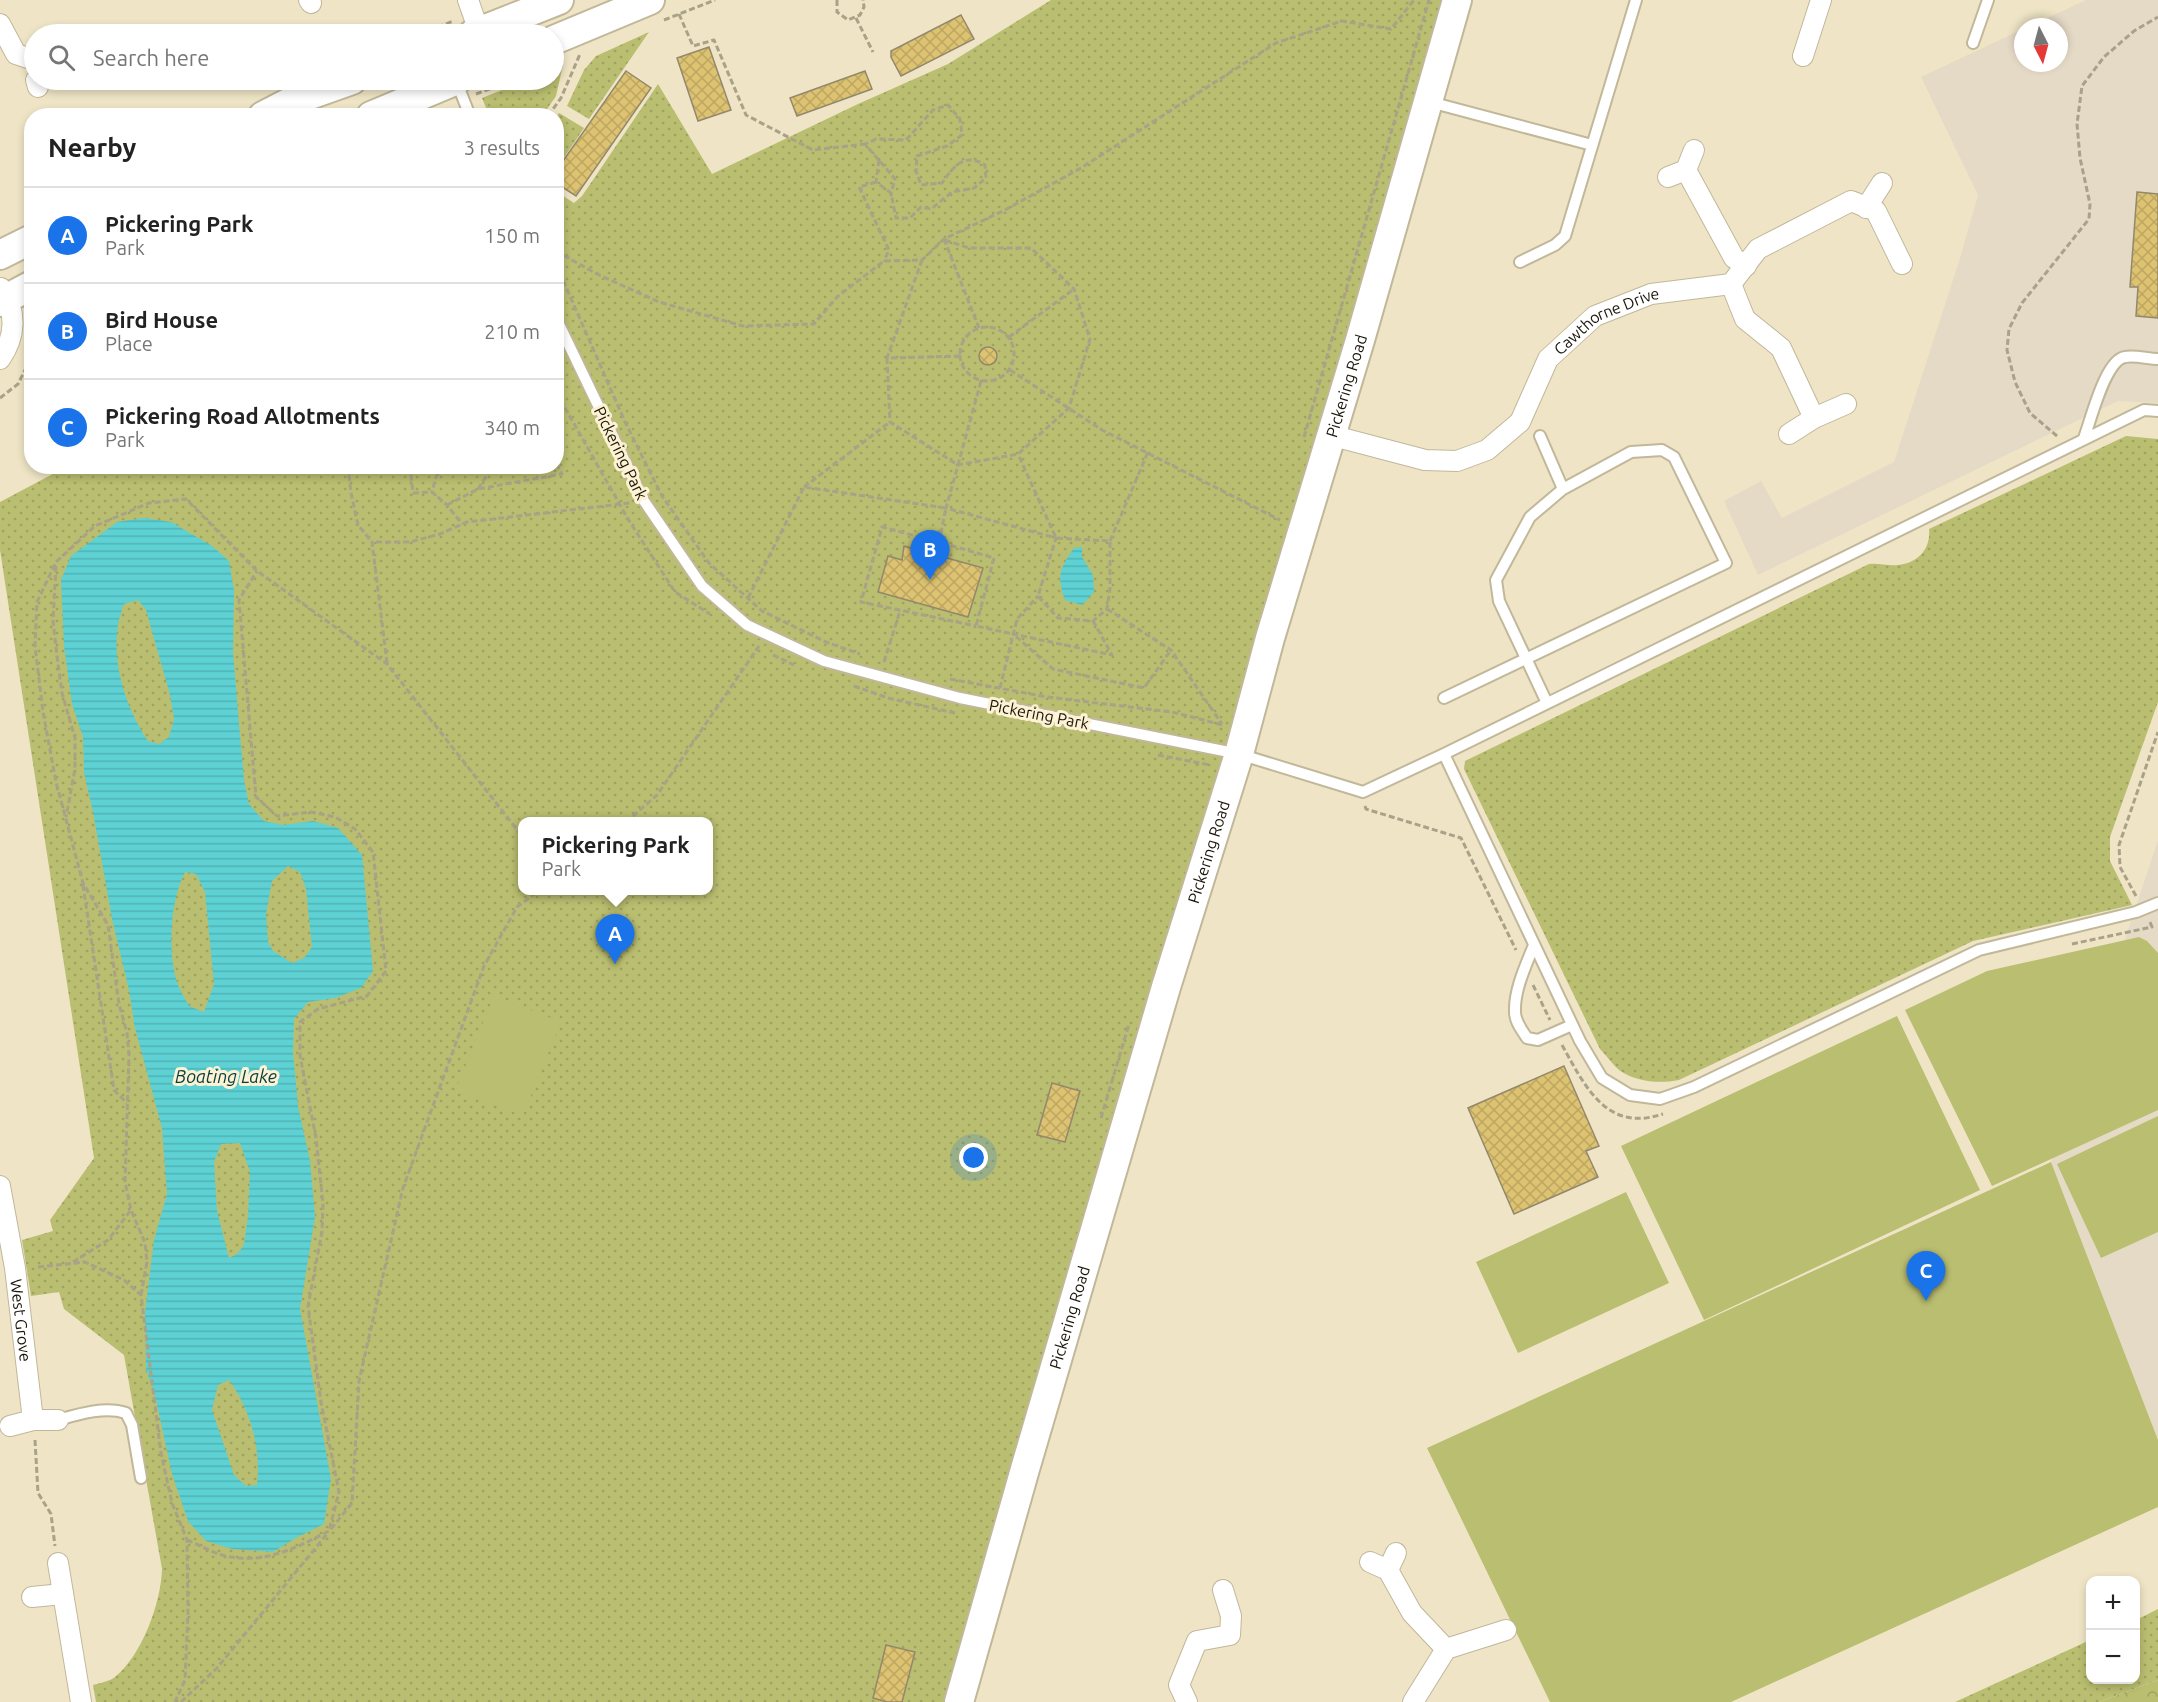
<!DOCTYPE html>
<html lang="en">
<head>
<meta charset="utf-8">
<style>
	body { margin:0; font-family:Ubuntu,sans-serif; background:#f6f6f6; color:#222 }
	.controls { position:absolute; right:18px; bottom:18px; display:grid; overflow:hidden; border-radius:12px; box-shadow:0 3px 9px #0003 }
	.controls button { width:54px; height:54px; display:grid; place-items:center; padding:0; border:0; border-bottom:2px solid #e0e0e0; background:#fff; color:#222; font:30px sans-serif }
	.compass { position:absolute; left:2014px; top:18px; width:54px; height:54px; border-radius:50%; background:#fff; box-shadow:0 3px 9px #0003; rotate:174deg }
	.you { position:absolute; left:974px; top:1158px; width:21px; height:21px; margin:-15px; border:4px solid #fff; border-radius:50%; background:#1a73e8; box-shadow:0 0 0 9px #1a73e833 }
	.badge { display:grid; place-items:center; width:39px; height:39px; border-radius:50%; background:#1a73e8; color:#fff; font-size:20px; font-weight:700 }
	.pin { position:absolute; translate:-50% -50px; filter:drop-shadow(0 2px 3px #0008) }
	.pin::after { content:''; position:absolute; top:32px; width:21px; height:18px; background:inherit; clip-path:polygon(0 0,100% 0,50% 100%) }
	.popup { position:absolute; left:518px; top:817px; width:195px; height:78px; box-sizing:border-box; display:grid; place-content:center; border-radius:12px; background:#fff; filter:drop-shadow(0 2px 4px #0005); font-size:20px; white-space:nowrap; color:#767676 }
	.popup b { font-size:22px; color:#222 }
	.popup::after { content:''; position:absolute; left:50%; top:100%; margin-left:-12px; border:12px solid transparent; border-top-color:#fff }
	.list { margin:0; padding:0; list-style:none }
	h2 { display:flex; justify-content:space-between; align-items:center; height:78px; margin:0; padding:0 24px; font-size:26px }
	h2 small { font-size:20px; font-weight:400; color:#767676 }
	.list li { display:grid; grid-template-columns:39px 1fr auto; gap:18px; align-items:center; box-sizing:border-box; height:96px; padding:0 24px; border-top:2px solid #e0e0e0 }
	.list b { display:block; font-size:22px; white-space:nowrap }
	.list p { margin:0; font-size:20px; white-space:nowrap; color:#767676 }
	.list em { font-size:20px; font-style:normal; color:#767676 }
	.icon { flex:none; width:33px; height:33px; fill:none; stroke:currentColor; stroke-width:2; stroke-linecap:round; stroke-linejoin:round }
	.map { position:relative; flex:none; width:2158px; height:1702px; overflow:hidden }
	.search { position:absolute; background:#fff; box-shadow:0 3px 9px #0003; left:24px; top:24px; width:540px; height:66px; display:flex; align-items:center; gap:15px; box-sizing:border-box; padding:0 21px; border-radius:33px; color:#767676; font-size:22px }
	.panel { position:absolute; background:#fff; box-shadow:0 3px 9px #0003; left:24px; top:108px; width:540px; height:366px; border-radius:24px }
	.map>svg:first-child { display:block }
	.education { fill:#e5dac6 }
	.grass { fill:url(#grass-dots); fill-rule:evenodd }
	.forest { fill:url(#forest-crowns) }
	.garden { fill:#babe70 }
	.water { fill:url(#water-rules); fill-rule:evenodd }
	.building { fill:url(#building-cross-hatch); stroke:#92886c; stroke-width:1.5 }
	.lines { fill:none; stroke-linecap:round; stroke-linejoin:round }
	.lane-casing { stroke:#c1b799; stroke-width:14 }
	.street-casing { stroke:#c1b799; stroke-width:22 }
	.secondary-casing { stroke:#c1b799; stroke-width:32 }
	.path { stroke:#a9a188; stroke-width:3; stroke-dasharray:6 3; stroke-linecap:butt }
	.lane { stroke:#fff; stroke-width:10 }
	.street { stroke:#fff; stroke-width:20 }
	.secondary { stroke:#fff; stroke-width:28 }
	.labels { text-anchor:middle; stroke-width:6; stroke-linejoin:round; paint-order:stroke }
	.street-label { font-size:16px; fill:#19150a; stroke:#fdf2d3 }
	.water-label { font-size:18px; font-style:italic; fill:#053e3f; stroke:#fdf2d3 }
</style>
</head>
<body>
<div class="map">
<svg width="2158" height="1702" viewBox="0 0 2158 1702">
	<defs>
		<pattern id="grass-dots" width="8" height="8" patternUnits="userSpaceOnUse" patternTransform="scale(1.5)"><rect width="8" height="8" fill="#babe70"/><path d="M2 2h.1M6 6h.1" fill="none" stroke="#9fa260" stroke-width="1.8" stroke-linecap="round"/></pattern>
		<pattern id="forest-crowns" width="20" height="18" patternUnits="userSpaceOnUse" patternTransform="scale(1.5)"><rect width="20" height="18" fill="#babe70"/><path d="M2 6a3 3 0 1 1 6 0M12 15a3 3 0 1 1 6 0" fill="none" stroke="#9fa260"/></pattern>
		<pattern id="water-rules" width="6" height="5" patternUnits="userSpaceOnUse" patternTransform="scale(1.5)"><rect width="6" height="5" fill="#5dd1d3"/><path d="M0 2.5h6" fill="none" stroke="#50b3b4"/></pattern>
		<pattern id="building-cross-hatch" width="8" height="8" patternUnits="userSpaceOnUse" patternTransform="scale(1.5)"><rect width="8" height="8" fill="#dcc271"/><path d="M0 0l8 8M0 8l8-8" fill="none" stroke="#bca660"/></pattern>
	</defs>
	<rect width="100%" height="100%" fill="#efe5c6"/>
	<path class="education" d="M2086 0H2158V403L2118 401 1758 575 1724 501 1761 481 1782 518 1894 462 1960 258 1978 195 1921 77 2023 29V63H2059V27H2028Z
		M2158 840V1440L2051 1162Z"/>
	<path class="grass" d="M1051 0H1443L954 1702H96L93 1685C100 1683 110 1681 115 1677 142 1655 161 1603 162 1569L124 1355 64 1309 59 1292 31 1296 22 1240 53 1231 50 1220 94 1158 0 550V502L66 467 556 466 557 192 574 203 582 196 658 84 712 174 858 104 948 64ZM522 822H708V890H522Z
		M649 32 589 119 567 106 584 70 596 56Z
		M563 65 556 96 543 115H489L482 98 527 80H554V69Z
		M559 113 584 128 557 168V116Z
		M2126 436 2158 439V702L2110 837V861L2132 905 1973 941 1679 1080C1659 1084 1636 1082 1619 1070 1612 1064 1606 1055 1600 1049L1464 769 1465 761 1869 564C1879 563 1888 566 1898 565 1918 563 1931 549 1929 529Z
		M2158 1609V1680L2099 1702H1955L2090 1640V1680H2136V1620Z"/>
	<path class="forest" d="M2158 1680V1702H2099Z"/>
	<path class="garden" d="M2139 937 2147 941 2158 953V1110L1992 1186 1905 1010 1987 971Z
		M494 996 561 1022 523 1115 455 1091Z
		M1897 1016 1980 1190 1704 1320 1621 1146Z
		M2158 1116V1232L2101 1258 2057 1164Z
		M2051 1162 2158 1440V1507L1731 1702H1550L1427 1448Z
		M1626 1192 1669 1283 1518 1353 1476 1262Z"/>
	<path class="water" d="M144 518 171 522 212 546 229 561 234 591 233 652 239 724 244 780 249 804 264 821 283 825 313 821 338 828 362 855 373 971 361 988 335 998 308 1002 294 1019 293 1053 298 1106 310 1161 315 1217 300 1309 331 1479 324 1524 294 1539 273 1552 232 1549 206 1541 188 1521 172 1474 156 1400 146 1369 145 1312 154 1240 167 1194 162 1128 135 1028 129 990 112 919 93 812 84 773 83 737 72 704 64 646 61 580 71 556 90 542 117 522ZM138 600 146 610 170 695 174 719 169 737 159 744 148 741C123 704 106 648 124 604ZM288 866 300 872 306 889 312 947 304 958 292 963 273 951 268 942 266 914 272 881ZM185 872 196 874 205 892 214 984 204 1012 189 1006C185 999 181 992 178 985 167 955 170 900 185 872ZM221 1144 240 1143 250 1172 248 1216 244 1245 237 1254 229 1258 217 1211 214 1162ZM229 1380C251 1411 261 1448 257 1485L246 1486 234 1475 212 1410 218 1385Z
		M1082 547V557L1093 575 1094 592 1082 605 1065 600C1056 576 1060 568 1074 548Z"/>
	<path class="building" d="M961 15 974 39 901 76 891 57V51Z
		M709 47 731 110 698 121 677 58Z
		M626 71 651 88 576 196 556 183V171Z
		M865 71 872 89 797 116 790 98Z
		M2137 192 2158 194V318L2136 316 2138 287H2130Z
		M979 356a9 9 0 1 1 18 0a9 9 0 1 1-18 0Z
		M904 546 983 568 968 617 878 592 888 556 902 560Z
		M1564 1066 1599 1146 1586 1151 1598 1177 1514 1214 1468 1108Z
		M1052 1083 1080 1091 1065 1142 1037 1135Z
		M886 1645 915 1652 902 1702H887L873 1698Z"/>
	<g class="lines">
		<defs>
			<path id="lane" d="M1973 43 1988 0
				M457 83 470 116
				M1430 102 1592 145
				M1520 262 1555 245 1565 236 1636 0
				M556 318 644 501 702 586 747 625 824 661 960 698 1239 754 1363 792 1444 754 2144 410 2158 411
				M1540 436 1563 489
				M2084 438C2091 420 2105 360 2125 357 2135 355 2148 359 2158 359
				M1444 698 1726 563 1674 457 1662 450 1631 452 1563 489 1530 517 1496 580 1499 601 1547 703
				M1444 754 1580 1041 1602 1078 1630 1095 1660 1099 1694 1087 1979 950 2136 912 2158 903
				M1534 945C1526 965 1514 990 1515 1012 1515 1022 1522 1030 1527 1038L1538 1040 1572 1025
				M58 1420C79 1414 105 1406 126 1413L132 1425 141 1478"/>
			<g id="street">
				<path d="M309 0 311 3"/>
				<path d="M468 0 480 34"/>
				<path d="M0 24 16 54 31 59"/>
				<path d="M1803 56 1821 0"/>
				<path d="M36 80 38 87"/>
				<path d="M1686 170 1734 258 1746 266"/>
				<path d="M1668 177 1686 170 1694 150"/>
				<path d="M1866 208 1882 183"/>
				<path d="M1731 284 1745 319 1781 348 1814 418"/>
				<path d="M0 359C16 337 17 311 1 288"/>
				<path d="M1789 434 1814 418 1846 404"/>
				<path id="s1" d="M1330 435 1425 460 1457 461 1487 450 1520 422 1548 359 1595 316 1651 294 1731 284 1758 249 1851 201 1876 211 1902 264"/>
				<path id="s2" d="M0 1186 15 1268 33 1420"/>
				<path d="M10 1426 33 1420H58"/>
				<path d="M1370 1562 1388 1570 1396 1553"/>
				<path d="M58 1563 81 1702"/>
				<path d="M1388 1570 1412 1613 1446 1649"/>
				<path d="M32 1597 63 1594"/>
				<path d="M1187 1702 1179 1685 1197 1641 1230 1635 1231 1616 1223 1590"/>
				<path d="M1413 1702 1446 1649 1506 1630"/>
			</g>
			<g id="secondary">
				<path d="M473 34 559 0"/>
				<path d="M554 40 650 0"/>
				<path d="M263 116 290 102 352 80"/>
				<path d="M371 116 457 80"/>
				<path d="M0 255 32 239"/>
				<path d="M0 302 32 285"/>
				<path id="s3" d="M959 1702 1025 1469 1166 987 1239 754 1270 638 1360 340 1457 0"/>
			</g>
		</defs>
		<use href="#lane" class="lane-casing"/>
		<use href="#street" class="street-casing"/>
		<use href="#secondary" class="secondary-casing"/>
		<path class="path" d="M837 0V12L848 20 860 15 864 7 863 0
			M679 14 693 46 714 40 746 115 813 150 865 144
			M856 18 873 52
			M664 20 715 0
			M421 34 453 21
			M476 94 514 80
			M231 116 240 110
			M548 116 561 98 580 54
			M879 160 876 182 891 193 895 179 865 144 876 139 906 140 933 110 948 105 960 119 962 135 947 146 917 156 916 171 921 185 942 183C954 166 964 152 985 165L986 178 974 188 952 192 931 209 921 207 910 218H896L891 193
			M876 182 859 187 889 250 884 261
			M944 239 979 328
			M945 240 969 248H1031L1074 289 1090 339 1069 408 1018 454 958 465 946 508 1056 538 1038 596 1058 618 1093 621 1107 609 1110 588V541L1056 538 1018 454
			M556 251 597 274 659 302 743 326 814 324 837 297 884 261 922 260 944 239 1005 210 1081 168 1276 43 1342 21 1391 29 1414 0
			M922 260 887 358 960 356
			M556 264 625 422 662 496 709 563 762 611 826 642 860 654
			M960 354a27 27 0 1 1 54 0a27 27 0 1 1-54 0Z
			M1009 337 1074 289
			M887 358 890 422 958 465 981 381
			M1010 370 1102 430 1280 520
			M556 392 628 519 675 592 710 614
			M0 398 18 384 32 356
			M2057 436 2030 413 2015 382 2007 350 2009 329 2022 303 2089 219 2090 204 2080 158 2077 124 2082 86 2104 57 2134 31 2158 17
			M1304 437 1429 0
			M348 466 351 493 358 525 372 542
			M410 466 413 493 432 492
			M443 466 436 477 432 492 447 505 462 524
			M804 487 890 422
			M478 489 493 466
			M447 505 478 489 562 474 556 463
			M1110 541 1148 452
			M939 542 882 527 861 602 976 626
			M56 566 53 621 57 656 62 693 75 738V769L66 817
			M748 598 804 487 946 508 939 542 994 558 976 626 1013 634
			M1107 609 1171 650 1222 724
			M1093 621 1112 655 1013 634 1053 669 1144 688 1171 650
			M773 655 794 665
			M884 662 900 611
			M387 663 372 542H410L440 534 467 522 630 503
			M950 679 1047 697 1172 712 1223 725
			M854 686 888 698 955 713
			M1000 688 1017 619 1038 596
			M1158 755 1210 765
			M1365 806 1366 809 1461 838 1516 950
			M626 822 657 795 759 646
			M83 885 114 1090 127 1103
			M2136 896 2120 867 2119 845 2158 732
			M2072 944 2152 927 2149 920
			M1533 985 1550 1020
			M1562 1045C1585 1086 1606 1133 1663 1114
			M1101 1118 1129 1024
			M73 1262 108 1240 131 1210
			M38 1267 85 1262 124 1280 141 1295 161 1453 172 1503 187 1540 188 1613 185 1680 175 1702
			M141 1295 147 1262 145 1243 131 1210 125 1182 129 1055 127 1033 119 1004 108 925 83 883 56 782 43 712 35 646 37 602 56 562 95 526 149 503 186 499 257 571 387 664 522 836
			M35 1440 38 1493 51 1514 55 1546
			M331 1529 352 1503 359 1381 403 1188 484 966 517 907 540 890
			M187 1540C200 1545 216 1555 231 1557 267 1563 298 1547 329 1531L339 1492 321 1402 308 1306 322 1232 323 1204 316 1138 300 1056V1022L318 1009 367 996 386 971 373 852 355 829 335 817 311 812 277 816 256 797 239 600 257 571
			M181 1702 217 1668 327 1534"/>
		<use href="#lane" class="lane"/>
		<use href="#street" class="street"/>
		<use href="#secondary" class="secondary"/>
	</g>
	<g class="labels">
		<g class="street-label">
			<text dy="6" stroke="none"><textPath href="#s1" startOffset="346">Cawthorne Drive</textPath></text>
			<text dy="6" stroke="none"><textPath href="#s3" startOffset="1372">Pickering Road</textPath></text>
			<text transform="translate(621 453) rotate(64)" y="6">Pickering Park</text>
			<text transform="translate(1039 714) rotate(11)" y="6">Pickering Park</text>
			<text dy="6" stroke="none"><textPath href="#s3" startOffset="886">Pickering Road</textPath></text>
			<text dy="6" stroke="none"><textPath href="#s3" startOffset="400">Pickering Road</textPath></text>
			<text dy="6" stroke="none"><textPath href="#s2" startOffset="136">West Grove</textPath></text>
		</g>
		<g class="water-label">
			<text x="226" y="1083">Boating Lake</text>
		</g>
	</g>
</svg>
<div class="controls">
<button>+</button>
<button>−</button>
</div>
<svg class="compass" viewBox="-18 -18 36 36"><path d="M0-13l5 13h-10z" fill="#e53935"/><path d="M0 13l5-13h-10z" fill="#767676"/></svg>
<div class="you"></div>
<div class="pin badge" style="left:615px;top:964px">A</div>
<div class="popup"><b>Pickering Park</b>Park</div>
<div class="pin badge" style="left:930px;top:580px">B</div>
<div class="pin badge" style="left:1926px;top:1301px">C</div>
<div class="search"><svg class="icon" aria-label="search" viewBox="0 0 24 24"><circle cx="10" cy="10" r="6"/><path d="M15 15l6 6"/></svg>Search here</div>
<section class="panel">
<h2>Nearby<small>3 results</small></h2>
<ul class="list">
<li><span class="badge">A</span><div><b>Pickering Park</b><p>Park</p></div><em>150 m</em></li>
<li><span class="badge">B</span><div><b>Bird House</b><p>Place</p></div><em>210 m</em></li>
<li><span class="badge">C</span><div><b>Pickering Road Allotments</b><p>Park</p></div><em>340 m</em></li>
</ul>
</section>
</div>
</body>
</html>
